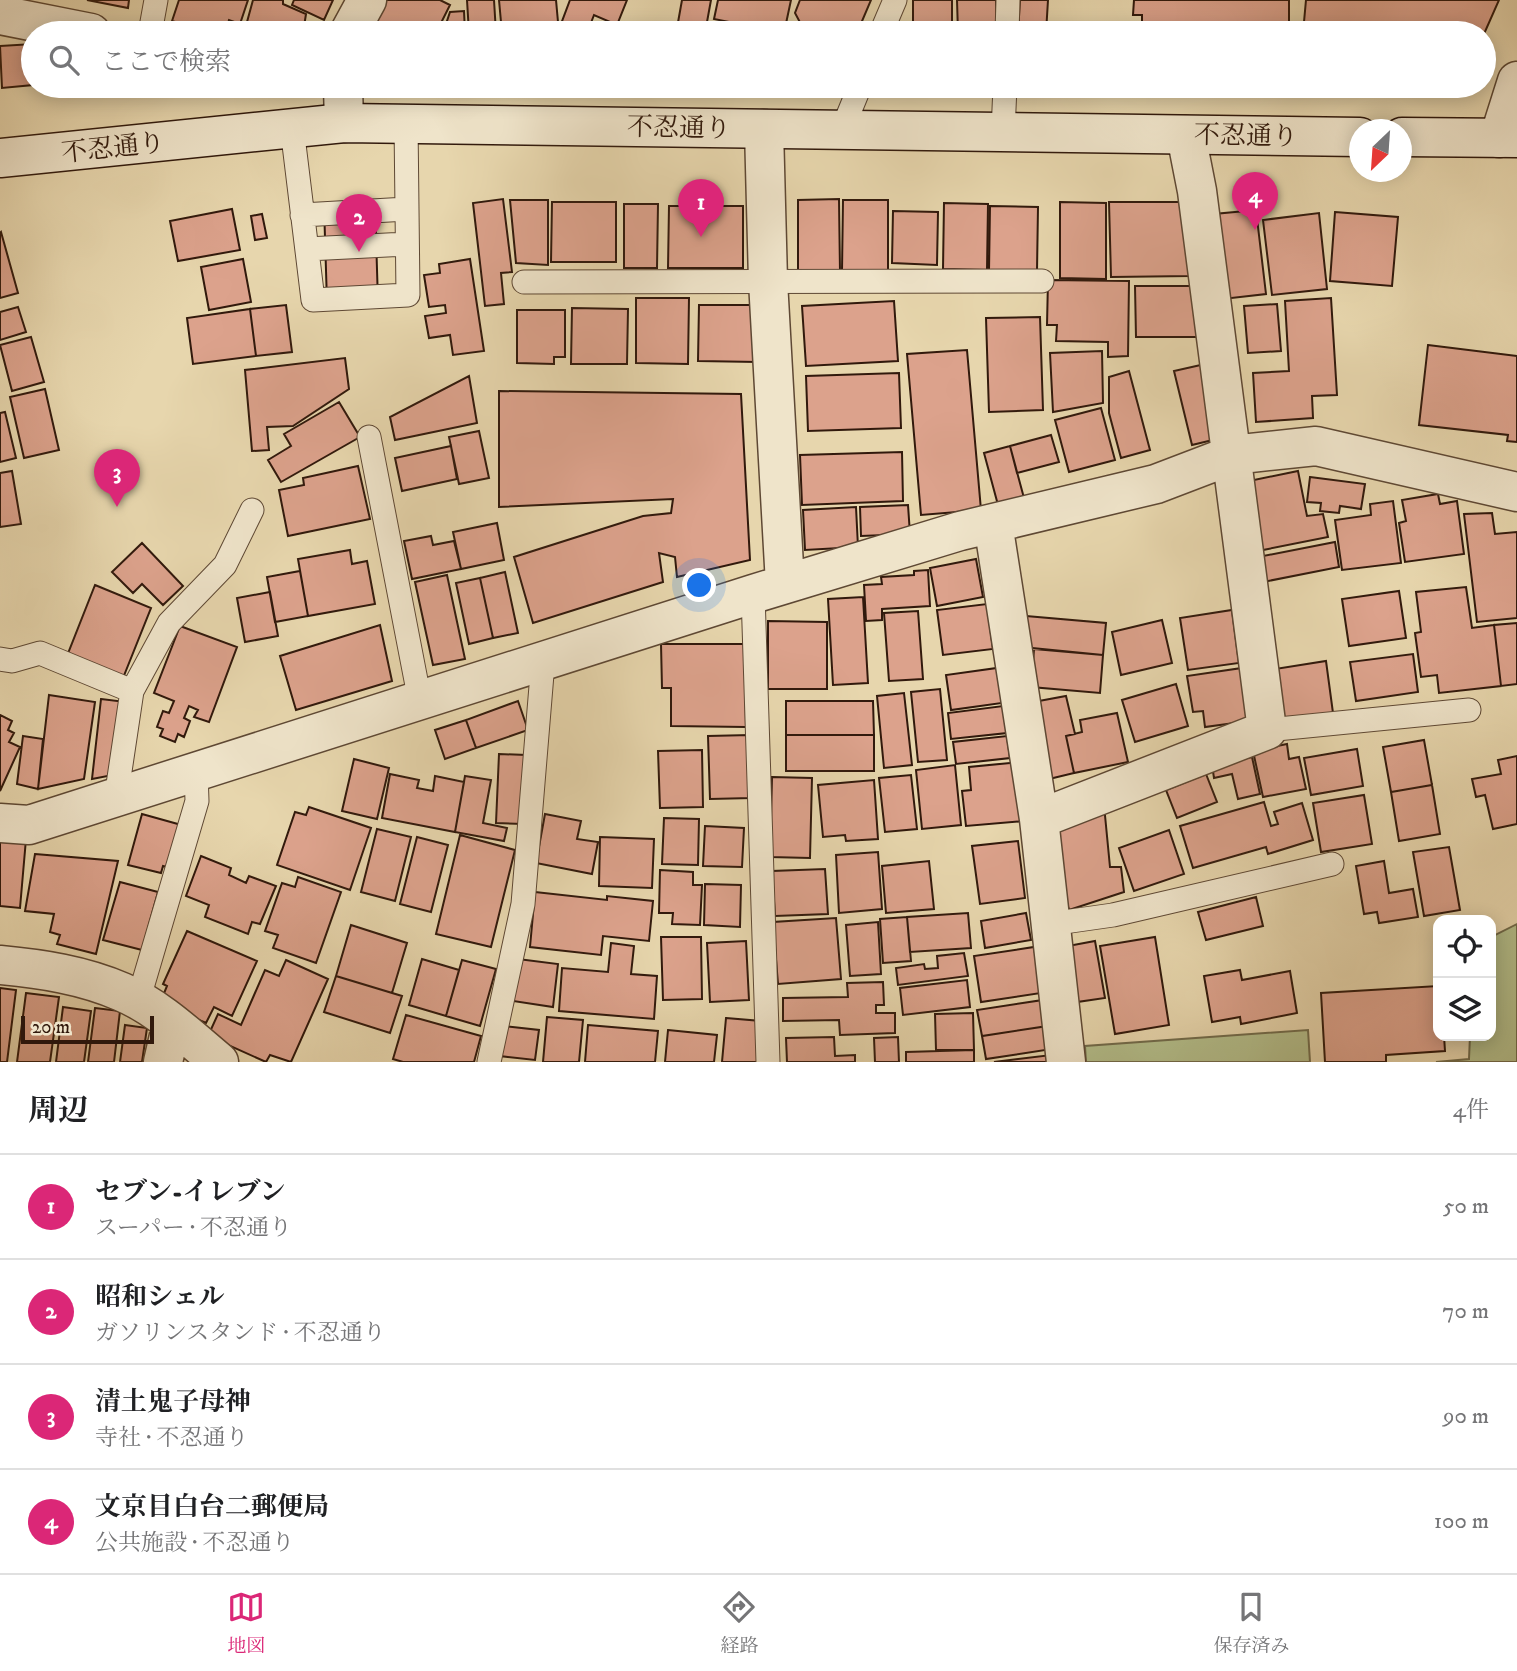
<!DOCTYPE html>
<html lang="ja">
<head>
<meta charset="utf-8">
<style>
	body { margin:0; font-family:"IM FELL DW Pica","Noto Serif JP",serif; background:#f6f6f6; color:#202124 }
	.controls { position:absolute; right:21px; bottom:21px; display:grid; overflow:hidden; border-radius:14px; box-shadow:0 4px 18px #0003 }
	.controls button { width:63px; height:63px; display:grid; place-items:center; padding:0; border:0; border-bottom:2px solid #e0e0e0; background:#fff; color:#202124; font:35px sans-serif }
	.compass { position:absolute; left:1349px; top:119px; width:63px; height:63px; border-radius:50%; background:#fff; box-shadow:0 4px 18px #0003; rotate:205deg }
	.scale { position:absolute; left:21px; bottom:18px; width:133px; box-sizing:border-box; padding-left:7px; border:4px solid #31190c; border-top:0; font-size:19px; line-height:24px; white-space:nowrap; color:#31190c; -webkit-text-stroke:5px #efe4ca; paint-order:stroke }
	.you { position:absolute; left:700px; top:586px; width:24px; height:24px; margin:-18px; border:5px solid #fff; border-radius:50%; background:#1a73e8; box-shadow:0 0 0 10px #1a73e833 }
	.badge { display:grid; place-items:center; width:46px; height:46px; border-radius:50%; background:#db2777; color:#fff; font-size:23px; font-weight:700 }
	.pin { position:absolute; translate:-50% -58px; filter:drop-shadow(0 2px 4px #0008) }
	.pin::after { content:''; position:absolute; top:37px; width:24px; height:21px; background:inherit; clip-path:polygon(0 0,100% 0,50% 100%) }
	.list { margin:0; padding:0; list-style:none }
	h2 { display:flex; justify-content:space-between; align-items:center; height:91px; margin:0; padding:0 28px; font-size:30px }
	h2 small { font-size:23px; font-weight:400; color:#757577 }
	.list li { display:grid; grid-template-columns:46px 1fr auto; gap:21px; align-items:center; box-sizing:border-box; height:105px; padding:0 28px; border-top:2px solid #e0e0e0 }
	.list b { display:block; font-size:26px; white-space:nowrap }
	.list p { margin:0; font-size:23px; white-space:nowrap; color:#757577 }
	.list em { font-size:23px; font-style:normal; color:#757577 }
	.icon { flex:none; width:38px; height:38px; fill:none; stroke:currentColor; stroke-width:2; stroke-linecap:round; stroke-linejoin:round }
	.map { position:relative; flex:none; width:1517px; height:1062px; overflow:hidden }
	.search { position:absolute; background:#fff; box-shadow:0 4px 18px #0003; left:21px; right:21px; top:21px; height:77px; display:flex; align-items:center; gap:18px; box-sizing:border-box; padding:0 24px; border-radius:38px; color:#757577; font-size:26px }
	.sheet { height:511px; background:#fff }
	nav { display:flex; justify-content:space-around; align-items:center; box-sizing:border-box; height:98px; border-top:2px solid #e0e0e0; background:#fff; font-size:19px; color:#757577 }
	nav a { display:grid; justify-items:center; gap:4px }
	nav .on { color:#db2777 }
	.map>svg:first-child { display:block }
	.green { fill:#b3be8b; stroke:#726c4c; stroke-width:2 }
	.building { fill:#dca28c; stroke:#31190c; stroke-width:2 }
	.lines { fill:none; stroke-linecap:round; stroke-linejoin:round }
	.lane-casing { stroke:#5e4834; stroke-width:25 }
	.street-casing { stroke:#5e4834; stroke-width:41 }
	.secondary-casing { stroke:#31190c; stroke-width:41 }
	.lane { stroke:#efe4ca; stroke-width:23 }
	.street { stroke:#efe4ca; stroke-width:38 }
	.secondary { stroke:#efe4ca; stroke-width:38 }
	.labels { text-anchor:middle; stroke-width:5; stroke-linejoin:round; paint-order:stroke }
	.street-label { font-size:26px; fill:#31190c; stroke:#efe4ca }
</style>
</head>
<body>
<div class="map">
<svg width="1517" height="1062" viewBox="0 0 1517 1062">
	<rect width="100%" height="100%" fill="#e7d6ad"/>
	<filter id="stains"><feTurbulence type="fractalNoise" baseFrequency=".00286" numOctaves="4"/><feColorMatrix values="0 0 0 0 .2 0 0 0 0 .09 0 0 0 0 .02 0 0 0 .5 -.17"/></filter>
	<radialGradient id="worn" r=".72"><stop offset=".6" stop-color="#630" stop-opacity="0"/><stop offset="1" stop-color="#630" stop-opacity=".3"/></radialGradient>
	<path class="green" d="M1517 924V1062H1436L1469 1059 1470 1036H1491V937Z
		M1308 1030 1310 1062H1086L1085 1046Z"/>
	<path class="building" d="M87 0H129L128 8Z
		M179 0H248L240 24 229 20 225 33H211L172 21Z
		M253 0H283V4L306 14 303 33H244Z
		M294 0H333L324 20 292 5Z
		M384 0H440L450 5 436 33H369Z
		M467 0H494L496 33H469Z
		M499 0H556L559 33H502Z
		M570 0H627L617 25 594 15 587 33 561 24Z
		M682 0H711L705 33 677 28Z
		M718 0H791L784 33 714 19Z
		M800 0H871L857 33H811L804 30 795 13Z
		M913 0H952V33H913Z
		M957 0H996L997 33H958Z
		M1020 0H1048L1046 33H1018Z
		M1134 0H1289V33H1231V29L1198 28V33H1152V31H1142V15H1133Z
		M1306 0H1499L1484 34 1303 33Z
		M464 11 465 33H443L450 12Z
		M33 44V85L2 88 0 46Z
		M503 199 512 272 501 273 504 304 485 306 473 203Z
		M839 199 840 272H798V200Z
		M510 200H548V265L516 263Z
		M843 200H888V272L842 271Z
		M552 202H616V262H551Z
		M1060 202 1106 203V279L1060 278Z
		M1109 202H1189L1190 276 1111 277Z
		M944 203 988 204 987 270 943 269Z
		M375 204 378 302 327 303 324 205Z
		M624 204H658L657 268H624Z
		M669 206H743V268H668Z
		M990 206 1038 207 1037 271H989Z
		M232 209 240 250 178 261 170 221Z
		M1256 210 1266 294 1223 299 1214 214Z
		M893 211 938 212 937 265 892 263Z
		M1335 212 1398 217 1392 286 1330 281Z
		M1319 213 1327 289 1272 295 1263 220Z
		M262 214 267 238 255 240 251 216Z
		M1 232 18 293 0 298V233Z
		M243 259 251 302 209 310 201 267Z
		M470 259 484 351 453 355 450 335 429 338 425 316 446 313 445 305 429 307 424 275 440 273 439 264Z
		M1048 280 1129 281 1128 356 1108 357V342L1056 341 1057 325H1047Z
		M1135 286H1193L1199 337H1136Z
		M636 298H689L688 364 636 363Z
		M1331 298 1337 395 1312 396 1313 418 1256 422 1253 373 1289 371 1285 301Z
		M894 301 898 361 806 366 802 306Z
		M1277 304 1281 351 1248 353 1244 306Z
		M286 305 292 352 256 356 250 309Z
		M699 305H758V362L698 361Z
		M18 307 26 332 0 340V312Z
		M572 308 628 309 627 364H571Z
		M250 309 256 356 193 364 187 318Z
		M517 310H565V357H554V364L517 363Z
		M1040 317 1043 410 989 412 986 318Z
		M31 337 44 382 12 391 0 345Z
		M1428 345 1517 356V442L1507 441 1508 435 1419 425Z
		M967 350 981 510 921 515 907 354Z
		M1102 351 1103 403 1053 412 1050 353Z
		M345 358 349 389 293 426 267 427 269 450 252 451 245 370Z
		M1214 362 1221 438 1192 445 1174 371Z
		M1129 371 1150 450 1121 458 1109 413V377Z
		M899 373 901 428 808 431 806 376Z
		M469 376 477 423 395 440 390 417Z
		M45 389 59 450 24 458 10 397Z
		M499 391 741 394 750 560 677 577 675 557 659 553 663 582 533 623 514 557 643 516 671 513 673 499 499 507Z
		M339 402 360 437 281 482 268 460 291 446 284 434Z
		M1101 408 1115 460 1069 472 1055 420Z
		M5 412 16 458 0 462V413Z
		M479 431 489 478 459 484 449 437Z
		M1051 435 1059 462 1017 473 1010 446Z
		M451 446 457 479 402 491 395 458Z
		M1010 446 1024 498 998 505 984 453Z
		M902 452 903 501 802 505 800 455Z
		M358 466 370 519 288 536 279 490 304 485 303 478Z
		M12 471 21 524 0 527V473Z
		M1298 471 1307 516 1323 514 1328 537 1263 550 1249 481Z
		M1310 477 1365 484 1361 509 1340 506 1339 513 1320 511 1321 503 1307 502Z
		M1438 494 1440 504 1457 501 1464 554 1405 562 1399 523 1406 521 1402 500Z
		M1393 501 1401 563 1342 570 1335 520 1371 515 1370 504Z
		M908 505 910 534 861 536 860 507Z
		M856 507 858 547 805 550 803 510Z
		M1492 513 1495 534 1517 532V618L1477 622 1464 514Z
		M497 523 504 560 461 569 453 532Z
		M431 536 433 545 454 541 461 569 412 579 404 541Z
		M1335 542 1339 567 1263 582 1258 557Z
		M142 543 183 586 163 605 142 584 133 593 112 572Z
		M350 550 352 564 367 561 375 604 308 616 298 559Z
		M976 559 983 597 937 606 930 568Z
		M928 570 930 606 882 609V620L866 621 864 585 882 584 881 577 914 575V571Z
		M300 571 308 616 275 622 267 577Z
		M505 572 518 633 493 638 480 578Z
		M447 575 465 659 433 665 415 582Z
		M480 578 493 638 469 644 456 583Z
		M95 585 151 608 123 678 67 656Z
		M1466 587 1472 628 1494 625 1501 686 1439 693 1437 675 1421 677 1415 633 1421 632 1416 592Z
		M1399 591 1406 638 1349 646 1342 599Z
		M270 592 278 636 245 642 237 598Z
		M863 597 868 683 833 685 828 599Z
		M987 604 993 649 943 655 937 610Z
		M1232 610 1239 663 1188 670 1180 618Z
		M918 611 923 679 889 681 884 613Z
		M1026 616 1106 623 1103 655 1022 647Z
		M1162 620 1172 663 1121 675 1112 632Z
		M768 621 827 622V689H768Z
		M1517 623V684L1501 686 1494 625Z
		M380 625 392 681 296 710 280 656Z
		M180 626 237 647 209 722 194 717 198 710 189 706 184 718 190 721 184 737 178 734 175 742 160 736 163 729 157 727 163 711 169 713 174 701 154 693Z
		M661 644H745L746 727 671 726V688H662Z
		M1034 649 1103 655 1100 693 1031 687Z
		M1413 654 1418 692 1356 701 1350 662Z
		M1326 661 1333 713 1283 721 1275 669Z
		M997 668 1002 703 951 710 946 675Z
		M1242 668 1249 721 1205 727 1203 711 1193 712 1187 676Z
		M1176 684 1188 726 1135 742 1122 700Z
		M940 689 947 760 918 762 911 692Z
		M904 693 912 765 884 768 877 696Z
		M49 695 95 702 84 779 38 789Z
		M1066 696 1075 734 1066 736 1074 773 1045 780 1028 703Z
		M101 699 126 702 113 775 92 779Z
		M518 701 528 730 476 748 466 720Z
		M786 701H873L874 735H786Z
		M1003 706 1007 733 951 739 948 713Z
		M1117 713 1128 762 1074 773 1066 736 1082 732 1080 720Z
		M0 715 12 721 8 730 14 733 9 742 20 747 0 791Z
		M466 720 476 748 445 759 435 730Z
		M750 735 752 798 710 799 708 736Z
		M786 735H874V771H786Z
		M23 736 43 739 38 789 17 784Z
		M1007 736 1010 758 956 764 953 742Z
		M1424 740 1432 785 1391 792 1383 747Z
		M1287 744 1289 759 1299 757 1306 789 1263 797 1253 751Z
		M1357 749 1363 786 1311 795 1304 758Z
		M702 750 703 807 660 808 658 751Z
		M499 754 526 755 523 824 496 823Z
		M1517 756V824L1493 829 1485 795 1476 797 1472 779 1501 774 1498 760Z
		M1252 757 1260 794 1238 799 1232 774 1214 778 1212 765Z
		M354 759 389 768 377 819 342 811Z
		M1020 762 1025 821 966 826 962 791 971 790 969 767Z
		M955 765 961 825 922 829 916 770Z
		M390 774 419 780 417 788 433 791 435 776 464 782 455 832 382 818Z
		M1206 774 1217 802 1177 818 1166 790Z
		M911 775 917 829 885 832 879 778Z
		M465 776 491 780 483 823 507 828 504 841 455 832Z
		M772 777 812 778 810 858 770 857Z
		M874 780 878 839 846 841 845 835 823 837 818 785Z
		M1432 785 1440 834 1399 841 1391 792Z
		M1364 795 1372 844 1321 852 1313 803Z
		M1264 802 1271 826 1278 824 1274 812 1302 803 1313 840 1268 854 1266 847 1193 868 1180 826Z
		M1104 805 1110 867H1121L1124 892 1069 910 1052 850 1061 824Z
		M309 807 371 828 350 890 277 865 295 812 306 815Z
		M142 814 185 826 174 869 163 866 161 873 128 865Z
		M545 814 581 821 577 839 598 842 592 874 536 863Z
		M664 818 699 819 698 865 662 864Z
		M705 826 744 828 742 867 703 866Z
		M377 829 411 837 395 901 361 892Z
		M1169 830 1184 874 1134 891 1119 848Z
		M460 835 515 850 491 947 436 934Z
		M417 837 448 845 431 912 400 904Z
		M600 837 654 839 652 888 599 886Z
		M26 839 20 908 0 906V841Z
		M1018 841 1025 898 980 904 972 846Z
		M1449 847 1460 910 1424 916 1413 852Z
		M878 852 882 909 839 913 836 855Z
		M35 854 118 861 96 954 57 944 60 935 50 932 54 914 25 911Z
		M201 856 231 868 229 875 246 883 249 876 276 886 260 924 252 922 248 934 205 917 209 905 186 896Z
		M929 861 934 909 886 913 882 866Z
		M1384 861 1389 893 1413 889 1418 917 1379 923 1377 912 1364 914 1356 866Z
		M825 869 828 914 775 916 772 871Z
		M660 870 693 872V885H702L700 925 672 924 673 913H659Z
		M298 877 341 892 316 963 273 948 278 935 265 931 282 883 295 887Z
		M120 882 158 892 142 950 103 940Z
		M705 884 741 885 740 927 704 925Z
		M535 892 607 900V896L653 901 649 941 603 936 601 955 530 947Z
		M1256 897 1263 926 1206 940 1198 912Z
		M968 913 971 948 910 952 907 917Z
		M1026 913 1031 940 985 948 981 921Z
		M907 917 911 961 883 963 880 919Z
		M836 918 841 979 778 984 773 922Z
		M878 922 881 974 850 976 846 925Z
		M351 925 407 943 392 993 336 976Z
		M187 931 257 961 232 1016 214 1007 206 1023 160 1003 167 986 163 984Z
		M661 937H701L702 999 663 1000Z
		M1155 937 1169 1025 1115 1034 1100 946Z
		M746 941 749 1000 710 1002 707 943Z
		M1095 941 1105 998 1077 1002 1068 946Z
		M611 943 634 946 631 974 657 976 654 1019 559 1011 562 968 608 972Z
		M1034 947 1041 993 981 1002 974 956Z
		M964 953 968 976 898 985 896 968 924 964 925 969 938 968 937 956Z
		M422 959 459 970 446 1016 409 1005Z
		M518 959 558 964 553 1007 513 1001Z
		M286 960 328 979 291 1062 270 1055 266 1062 208 1036 218 1014 241 1025 265 970 279 976Z
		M462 960 496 969 480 1026 446 1016Z
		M1240 970 1242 980 1290 971 1297 1013 1241 1024 1240 1017 1212 1022 1204 976Z
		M336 976 402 996 390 1033 324 1012Z
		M967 980 970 1007 903 1015 900 988Z
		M883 982 884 1005H876V1013H895V1033L840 1035 839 1020 783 1021V998L848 997 847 983Z
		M1438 986V1036H1444L1445 1051 1386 1055V1062H1325L1321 993Z
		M0 988 16 990 7 1062H0Z
		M26 993 59 997 50 1062H17Z
		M1043 1000 1048 1026 982 1036 977 1010Z
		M63 1007 91 1011 84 1062H56Z
		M95 1008 120 1011 114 1062H88Z
		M973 1013 974 1050H936L935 1014Z
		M406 1015 481 1036 474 1062H403L393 1059Z
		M547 1017 583 1020 579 1062H543Z
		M726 1018 761 1021 757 1062H722Z
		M125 1025 147 1028 142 1062H120Z
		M588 1025 658 1031 655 1062H585Z
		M504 1026 539 1030 535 1060 500 1056Z
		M1048 1026 1052 1049 986 1059 982 1036Z
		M668 1030 717 1035 714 1062H665Z
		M834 1037 835 1056 855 1055V1062H787L786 1038Z
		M898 1037 899 1062H875L874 1038Z
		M974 1050V1062H906V1052Z
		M1051 1055 1052 1062H994Z"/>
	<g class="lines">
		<defs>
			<path id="lane" d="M150 33 156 0
				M881 33 895 0
				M1007 33 1008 0
				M292 128 313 300 408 295 406 123
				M842 130 860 86
				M1003 132 1005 86
				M302 215 407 209
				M307 249 407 244
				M524 282 1042 281
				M369 437 420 701
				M753 594 768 1062
				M0 659 12 661 40 653 132 691
				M1267 730 1469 710
				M116 798 132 691 169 623 225 565 252 510
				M1050 924 1113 915 1332 864
				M138 1001 197 801 196 772
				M489 1062 523 904 543 662"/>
			<path id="street" d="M0 15 91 33
				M349 33 367 0
				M343 86 344 123
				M764 129 768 281 785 584
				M1499 138 1517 81
				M993 523 1039 819 1066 1062
				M1039 819 1267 730 1197 191 1186 135
				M0 823 29 825 753 594 960 531 1156 484 1232 455 1316 446 1517 492
				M0 965C42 969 83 975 122 992 158 1007 189 1037 219 1062
				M163 1062 172 1023"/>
			<path id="secondary" d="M1402 137 1517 138
				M0 158 344 123 1360 137"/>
		</defs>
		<use href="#lane" class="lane-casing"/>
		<use href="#street" class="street-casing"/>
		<use href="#secondary" class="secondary-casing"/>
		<use href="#lane" class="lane"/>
		<use href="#street" class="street"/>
		<use href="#secondary" class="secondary"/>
	</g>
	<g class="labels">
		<g class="street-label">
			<text transform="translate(679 127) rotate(1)" y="9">不忍通り</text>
			<text transform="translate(1246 135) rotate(1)" y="9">不忍通り</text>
			<text transform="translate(113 147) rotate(-6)" y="9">不忍通り</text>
		</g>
	</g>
	<rect width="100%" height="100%" filter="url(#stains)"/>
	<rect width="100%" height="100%" fill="url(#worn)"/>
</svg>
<div class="controls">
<button><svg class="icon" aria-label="locate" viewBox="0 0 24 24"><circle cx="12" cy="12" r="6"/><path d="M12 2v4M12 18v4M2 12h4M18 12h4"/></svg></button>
<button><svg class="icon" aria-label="layers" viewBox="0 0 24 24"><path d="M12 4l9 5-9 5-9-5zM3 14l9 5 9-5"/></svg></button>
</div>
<svg class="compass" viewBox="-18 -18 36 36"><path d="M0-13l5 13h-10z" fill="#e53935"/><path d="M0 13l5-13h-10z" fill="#757577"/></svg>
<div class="scale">20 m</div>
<div class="you"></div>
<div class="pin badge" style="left:701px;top:237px">1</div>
<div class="pin badge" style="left:359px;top:252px">2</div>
<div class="pin badge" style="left:117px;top:507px">3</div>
<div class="pin badge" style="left:1255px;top:230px">4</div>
<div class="search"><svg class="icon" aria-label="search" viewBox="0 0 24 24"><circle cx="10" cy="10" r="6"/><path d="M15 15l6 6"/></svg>ここで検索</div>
</div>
<section class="sheet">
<h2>周辺<small>4件</small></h2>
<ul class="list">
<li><span class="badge">1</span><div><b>セブン-イレブン</b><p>スーパー · 不忍通り</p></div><em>50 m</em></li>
<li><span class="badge">2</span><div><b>昭和シェル</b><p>ガソリンスタンド · 不忍通り</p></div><em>70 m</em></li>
<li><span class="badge">3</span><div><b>清土鬼子母神</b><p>寺社 · 不忍通り</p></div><em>90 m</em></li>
<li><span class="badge">4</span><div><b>文京目白台二郵便局</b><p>公共施設 · 不忍通り</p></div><em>100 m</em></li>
</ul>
</section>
<nav>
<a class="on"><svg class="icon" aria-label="map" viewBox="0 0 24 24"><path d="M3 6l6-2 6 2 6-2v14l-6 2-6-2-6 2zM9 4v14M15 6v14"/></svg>地図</a>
<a><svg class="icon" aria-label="directions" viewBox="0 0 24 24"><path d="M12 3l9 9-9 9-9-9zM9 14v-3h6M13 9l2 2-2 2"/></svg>経路</a>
<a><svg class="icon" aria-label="saved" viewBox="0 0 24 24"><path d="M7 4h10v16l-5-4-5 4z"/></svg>保存済み</a>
</nav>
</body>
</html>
